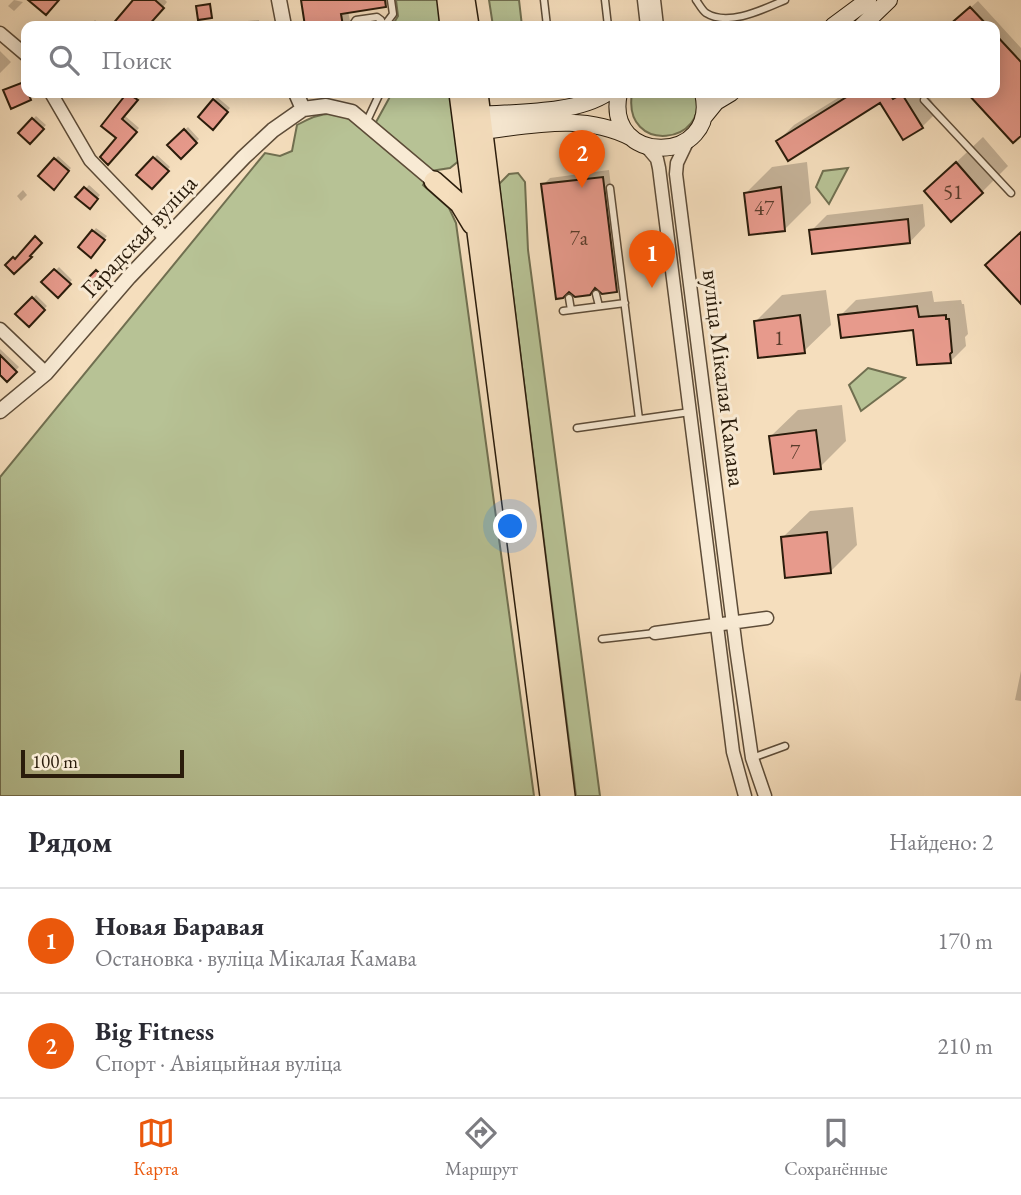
<!DOCTYPE html>
<html lang="ru">
<head>
<meta charset="utf-8">
<style>
	body { margin:0; font-family:"EB Garamond",serif; background:#f2f2f3; color:#2b2b33 }
	.scale { position:absolute; left:21px; bottom:18px; width:163px; box-sizing:border-box; padding-left:7px; border:4px solid #2a1c0b; border-top:0; font-size:19px; line-height:24px; white-space:nowrap; color:#2a1c0b; -webkit-text-stroke:5px #f8ead4; paint-order:stroke }
	.you { position:absolute; left:511px; top:527px; width:24px; height:24px; margin:-18px; border:5px solid #fff; border-radius:50%; background:#1a73e8; box-shadow:0 0 0 10px #1a73e833 }
	.badge { display:grid; place-items:center; width:46px; height:46px; border-radius:50%; background:#ea580c; color:#fff; font-size:23px; font-weight:700 }
	.pin { position:absolute; translate:-50% -58px; filter:drop-shadow(0 2px 4px #0008) }
	.pin::after { content:''; position:absolute; top:37px; width:24px; height:21px; background:inherit; clip-path:polygon(0 0,100% 0,50% 100%) }
	.list { margin:0; padding:0; list-style:none }
	h2 { display:flex; justify-content:space-between; align-items:center; height:91px; margin:0; padding:0 28px; font-size:30px }
	h2 small { font-size:23px; font-weight:400; color:#7c7c81 }
	.list li { display:grid; grid-template-columns:46px 1fr auto; gap:21px; align-items:center; box-sizing:border-box; height:105px; padding:0 28px; border-top:2px solid #e1e1e2 }
	.list b { display:block; font-size:26px; white-space:nowrap }
	.list p { margin:0; font-size:23px; white-space:nowrap; color:#7c7c81 }
	.list em { font-size:23px; font-style:normal; color:#7c7c81 }
	.icon { flex:none; width:38px; height:38px; fill:none; stroke:currentColor; stroke-width:2; stroke-linecap:round; stroke-linejoin:round }
	.map { position:relative; flex:none; width:1021px; height:796px; overflow:hidden }
	.search { position:absolute; background:#fff; box-shadow:0 4px 18px #0003; left:21px; right:21px; top:21px; height:77px; display:flex; align-items:center; gap:18px; box-sizing:border-box; padding:0 24px; border-radius:14px; color:#7c7c81; font-size:26px }
	.sheet { height:301px; background:#fff }
	nav { display:flex; justify-content:space-around; align-items:center; box-sizing:border-box; height:98px; border-top:2px solid #e1e1e2; background:#fff; font-size:19px; color:#7c7c81 }
	nav a { display:grid; justify-items:center; gap:4px }
	nav .on { color:#ea580c }
	.map>svg:first-child { display:block }
	.green { fill:#b7c295; stroke:#706f50; stroke-width:2 }
	.shadow { fill:#0003 }
	.building { fill:#e79a8c; stroke:#2a1c0b; stroke-width:2 }
	.lines { fill:none; stroke-linecap:round; stroke-linejoin:round }
	.service-casing { stroke:#5d4c38; stroke-width:9 }
	.minor-casing { stroke:#5d4c38; stroke-width:15 }
	.tertiary-casing { stroke:#5d4c38; stroke-width:17 }
	.secondary-casing { stroke:#2a1c0b; stroke-width:18 }
	.primary-casing { stroke:#2a1c0b; stroke-width:22 }
	.service { stroke:#f8ead4; stroke-width:6 }
	.minor { stroke:#f8ead4; stroke-width:12 }
	.tertiary { stroke:#f8ead4; stroke-width:14 }
	.secondary { stroke:#f8ead4; stroke-width:16 }
	.primary { stroke:#f5debd; stroke-width:19 }
	.labels { text-anchor:middle; stroke-width:6; stroke-linejoin:round; paint-order:stroke }
	.number-label { font-size:21px; fill:#593c2b }
	.street-label { font-size:24px; fill:#2a1c0b; stroke:#f8ead4 }
</style>
</head>
<body>
<div class="map">
<svg width="1021" height="796" viewBox="0 0 1021 796">
	<rect width="100%" height="100%" fill="#f5debd"/>
	<filter id="stains"><feTurbulence type="fractalNoise" baseFrequency=".00286" numOctaves="4"/><feColorMatrix values="0 0 0 0 .2 0 0 0 0 .09 0 0 0 0 .02 0 0 0 .5 -.17"/></filter>
	<radialGradient id="worn" r=".72"><stop offset=".6" stop-color="#630" stop-opacity="0"/><stop offset="1" stop-color="#630" stop-opacity=".3"/></radialGradient>
	<path class="green" d="M396 0H440L443 26H392L398 16Z
		M489 0H519L522 26H493Z
		M392 93H453L460 160 450 168 431 171 423 185 449 208 456 223 534 796H0V477L265 153 280 156 292 151 297 125C329 107 341 111 370 133Z
		M632 93H695C712 144 622 156 632 93Z
		M848 168 829 204 816 187 823 171Z
		M518 173 525 182 528 250 600 796H576L499 184 509 174Z
		M868 368 905 378 861 411 849 385Z"/>
	<path class="shadow" d="M14 0 23 2 14 11 8 6Z
		M131 0H165L167 2 148 26H113L133 2Z
		M303 0H391L385 5 348 11 351 26H307Z
		M978 1 1021 48V133L1014 140 970 93H995V26H950Z
		M95 20 102 26H89Z
		M259 20 260 26H244L247 21Z
		M198 22H204V26H197Z
		M0 51 11 62 0 73Z
		M26 80V93H32L33 96 30 99 5 91Z
		M130 93H135L139 96 124 115 139 128 108 163 119 138 103 126Z
		M229 93H248L243 98Z
		M846 93H927L938 111 922 127 904 138 881 101 778 141 794 125Z
		M217 97 230 108 213 128 200 117Z
		M36 116 46 125 30 142 20 133Z
		M188 127 199 139 181 157 169 145Z
		M983 137 1008 166 982 192 926 191Z
		M157 155 170 167 152 187 139 175Z
		M58 156 71 168 54 187 40 176Z
		M807 162 811 203 785 229 746 193 772 167Z
		M609 170 623 283 616 290 596 287 569 290 543 185 550 178Z
		M89 185 100 195 90 207 78 197Z
		M23 190 27 195 21 201 17 196Z
		M923 204 925 226 910 242 811 231 827 215Z
		M96 228 107 236 94 252 81 247Z
		M59 267 72 280 58 296 44 282Z
		M826 290 831 325 804 351 755 322 782 295Z
		M932 291 934 302 961 300 962 304H964L968 334 965 337 966 346 951 361 914 328 840 316 856 300Z
		M36 295 47 306 29 325 18 314Z
		M0 349 19 367 7 379 0 372Z
		M842 405 846 441 820 467 771 436 798 410Z
		M853 507 857 545 830 572 783 537 810 511Z
		M1021 671V701L1015 700Z"/>
	<path class="building" d="M28 0H59L46 15Z
		M133 0H155L164 8 148 26H111Z
		M301 0H385L386 7 341 14 343 26H305Z
		M210 4 212 18 198 20 196 6Z
		M970 7 988 26H948Z
		M995 34 1021 62V136L1013 143 967 93H995Z
		M24 82 31 100 11 109 3 90Z
		M127 93 138 100 122 119 137 132 108 165 100 157 116 138 101 126Z
		M853 93H889L893 99 902 94 923 128 903 140 880 103 788 161 776 141Z
		M213 99 228 112 213 130 198 117Z
		M32 118 44 129 30 144 18 133Z
		M184 129 197 143 181 159 167 145Z
		M153 157 169 171 152 189 136 175Z
		M54 158 69 171 54 190 38 176Z
		M956 162 983 193 951 222 924 191Z
		M603 177 617 292 602 294 595 288 590 295 575 297 569 292 563 298 556 299 541 184Z
		M84 187 98 199 90 209 75 197Z
		M781 187 785 231 749 235 744 193Z
		M908 219 910 243 812 254 809 230Z
		M92 230 105 240 91 258 78 247Z
		M1021 232V304L985 265Z
		M35 236 42 243 30 256 32 257 14 274 5 265 13 257 15 259Z
		M54 269 71 284 58 298 41 282Z
		M96 270 107 280 95 293 84 282Z
		M32 297 45 310 29 327 15 314Z
		M917 306 919 317 946 315V319H949L952 352 950 354 951 363 917 365 913 330 841 338 838 315Z
		M800 315 805 353 758 358 754 321Z
		M0 355 17 372 7 382 0 375Z
		M816 430 821 469 774 474 769 436Z
		M827 532 831 573 785 578 781 537Z"/>
	<g class="lines">
		<defs>
			<path id="service" d="M544 0 547 26
				M605 0 608 26
				M696 0C699 4 702 10 706 13 728 27 764 9 785 0
				M352 26 356 20 377 17 381 20 383 26
				M384 26 393 14 391 0
				M924 100 1011 193
				M366 123 380 93
				M610 188 639 419
				M596 294 599 306
				M569 298 571 310
				M563 311 625 303
				M577 428 690 412
				M602 639 655 633
				M752 758 785 746"/>
			<path id="minor" d="M644 0 647 26
				M654 0 657 26
				M0 33 26 55
				M51 93 90 160 166 239
				M688 140 677 163 676 174 736 648 752 758 765 796
				M646 146 657 159 659 168 733 752 745 796
				M0 329 46 373
				M655 633 767 618"/>
			<path id="tertiary" d="M279 0 284 26
				M296 93 303 109
				M0 411 46 373 129 277 244 157 273 130 303 109 326 106 352 112 434 181"/>
			<path id="secondary" d="M833 26 868 0
				M862 26 889 0
				M619 93C603 167 720 165 703 93
				M703 118 716 102 731 93
				M472 121 481 115C518 112 575 114 607 93
				M474 129 483 131C534 125 584 113 632 138"/>
			<path id="primary" d="M447 0 450 26
				M465 0 469 26
				M459 93 550 796
				M478 93 565 796
				M434 181 460 204 472 224"/>
		</defs>
		<use href="#service" class="service-casing"/>
		<use href="#minor" class="minor-casing"/>
		<use href="#tertiary" class="tertiary-casing"/>
		<use href="#secondary" class="secondary-casing"/>
		<use href="#primary" class="primary-casing"/>
		<use href="#service" class="service"/>
		<use href="#minor" class="minor"/>
		<use href="#tertiary" class="tertiary"/>
		<use href="#secondary" class="secondary"/>
		<use href="#primary" class="primary"/>
	</g>
	<g class="labels">
		<g class="number-label">
			<text x="953" y="199">51</text>
			<text x="764" y="215">47</text>
			<text x="579" y="245">7а</text>
			<text x="779" y="345">1</text>
			<text x="795" y="459">7</text>
		</g>
		<g class="street-label">
			<text transform="translate(139 236) rotate(-47)" y="8">Гарадская вуліца</text>
			<text transform="translate(724 378) rotate(83)" y="8">вуліца Мікалая Камава</text>
		</g>
	</g>
	<rect width="100%" height="100%" filter="url(#stains)"/>
	<rect width="100%" height="100%" fill="url(#worn)"/>
</svg>
<div class="scale">100 m</div>
<div class="you"></div>
<div class="pin badge" style="left:652px;top:288px">1</div>
<div class="pin badge" style="left:582px;top:188px">2</div>
<div class="search"><svg class="icon" aria-label="search" viewBox="0 0 24 24"><circle cx="10" cy="10" r="6"/><path d="M15 15l6 6"/></svg>Поиск</div>
</div>
<section class="sheet">
<h2>Рядом<small>Найдено: 2</small></h2>
<ul class="list">
<li><span class="badge">1</span><div><b>Новая Баравая</b><p>Остановка · вуліца Мікалая Камава</p></div><em>170 m</em></li>
<li><span class="badge">2</span><div><b>Big Fitness</b><p>Спорт · Авіяцыйная вуліца</p></div><em>210 m</em></li>
</ul>
</section>
<nav>
<a class="on"><svg class="icon" aria-label="map" viewBox="0 0 24 24"><path d="M3 6l6-2 6 2 6-2v14l-6 2-6-2-6 2zM9 4v14M15 6v14"/></svg>Карта</a>
<a><svg class="icon" aria-label="directions" viewBox="0 0 24 24"><path d="M12 3l9 9-9 9-9-9zM9 14v-3h6M13 9l2 2-2 2"/></svg>Маршрут</a>
<a><svg class="icon" aria-label="saved" viewBox="0 0 24 24"><path d="M7 4h10v16l-5-4-5 4z"/></svg>Сохранённые</a>
</nav>
</body>
</html>
